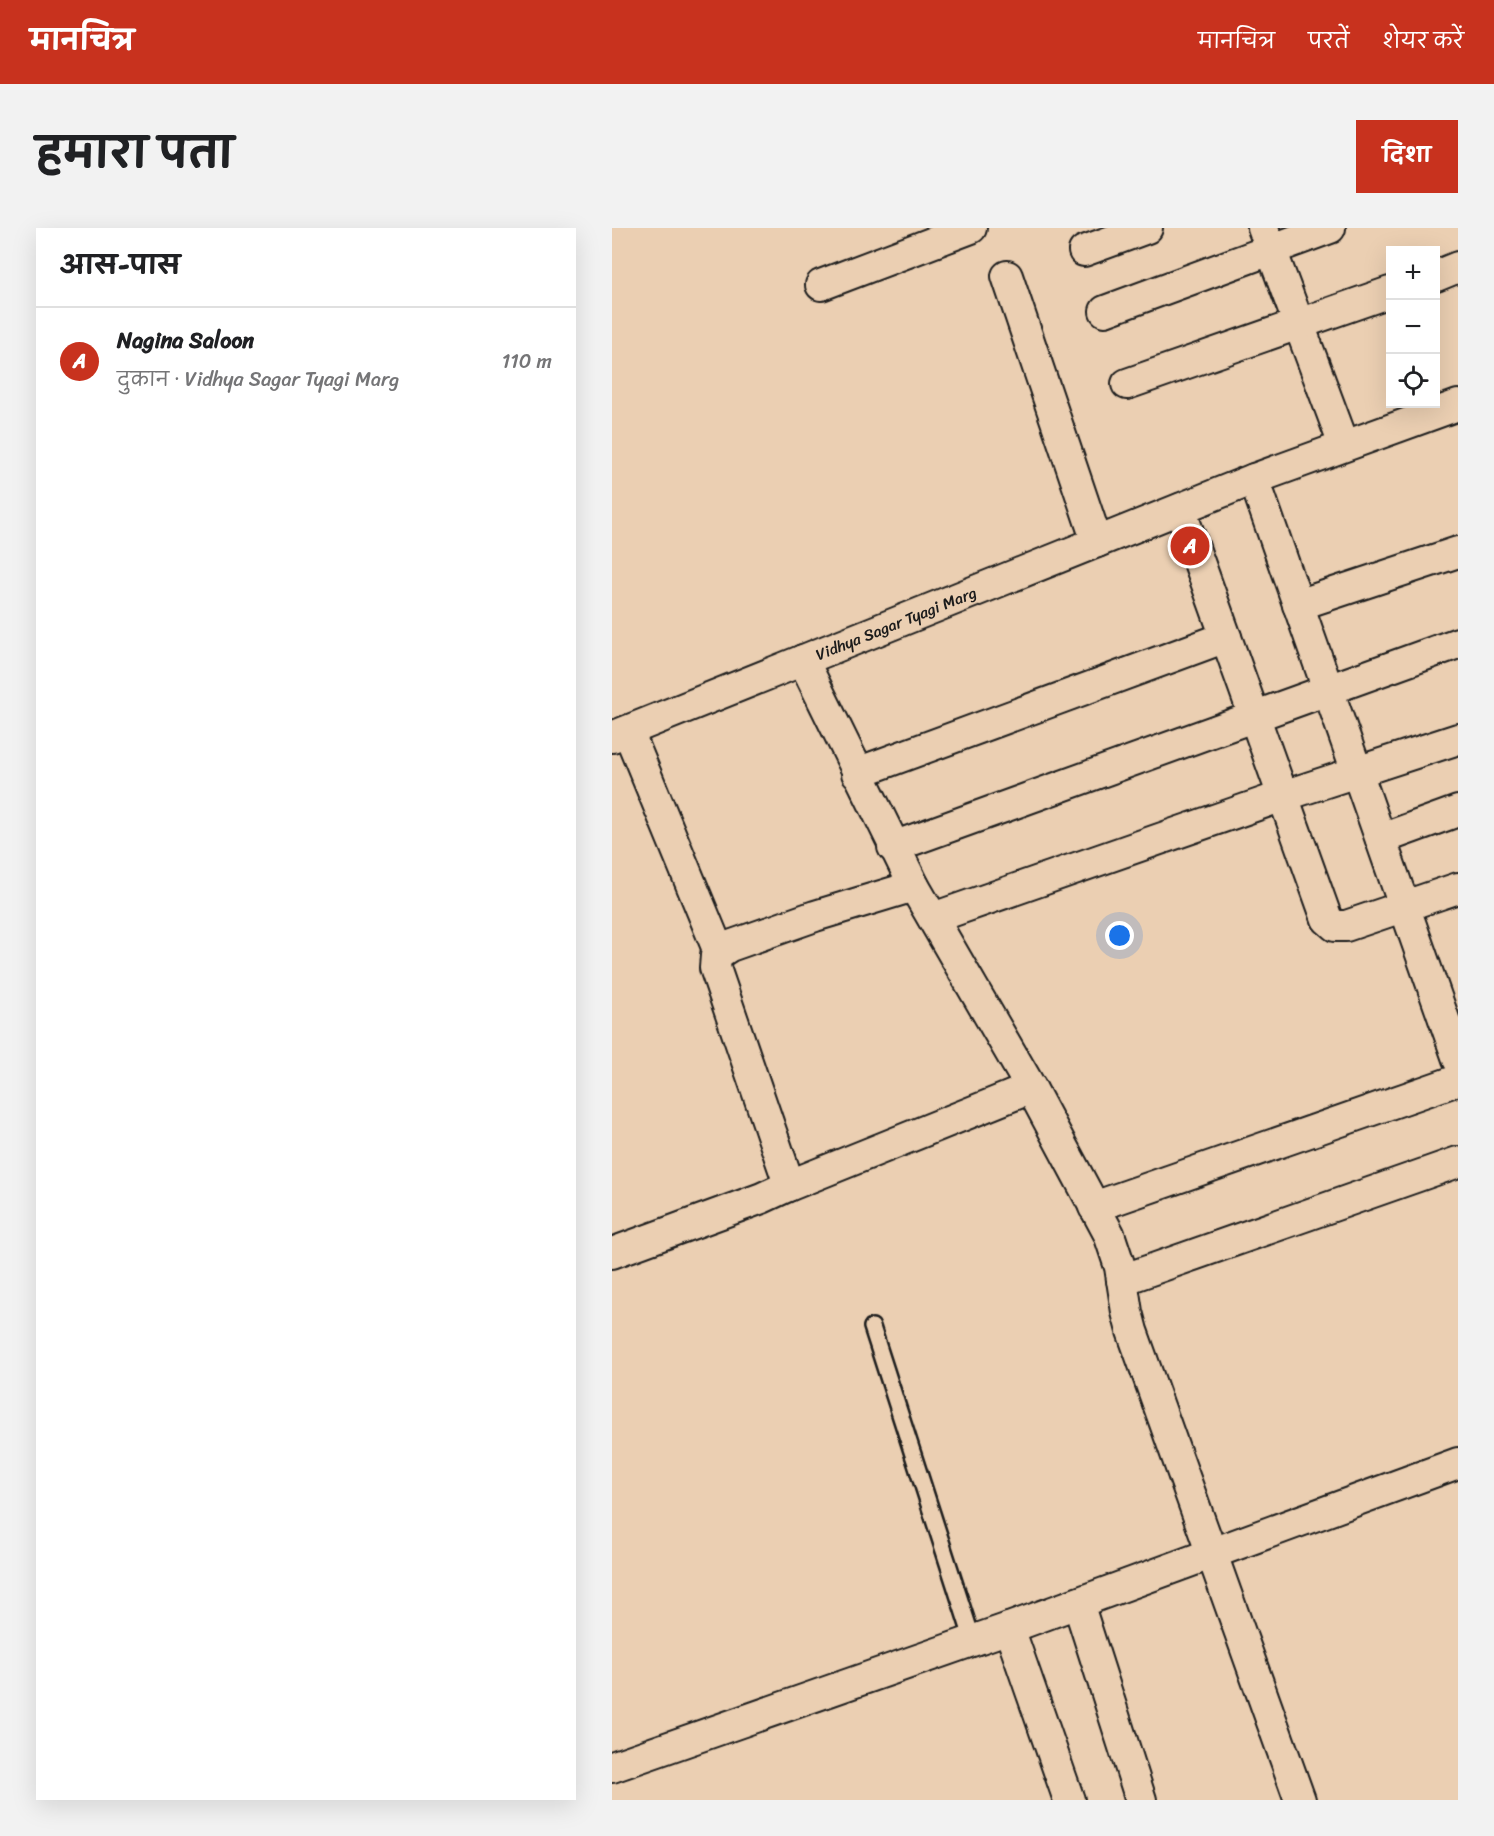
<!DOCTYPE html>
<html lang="hi">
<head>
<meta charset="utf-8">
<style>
	body { margin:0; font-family:Sriracha,"Playpen Sans Deva",sans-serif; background:#f2f2f2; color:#202124 }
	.controls { position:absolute; right:18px; top:18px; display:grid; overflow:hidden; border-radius:0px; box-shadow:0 6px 24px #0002 }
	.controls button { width:54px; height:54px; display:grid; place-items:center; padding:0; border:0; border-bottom:2px solid #e0e0e0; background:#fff; color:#202124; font:30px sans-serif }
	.you { position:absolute; left:508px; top:708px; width:21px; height:21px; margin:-15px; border:4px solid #fff; border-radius:50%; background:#1a73e8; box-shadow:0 0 0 9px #1a73e833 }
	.badge { display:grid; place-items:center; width:39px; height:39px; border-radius:50%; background:#c8321e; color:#fff; font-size:20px; font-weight:700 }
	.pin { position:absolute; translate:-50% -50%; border:3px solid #fff; box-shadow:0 2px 6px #0006 }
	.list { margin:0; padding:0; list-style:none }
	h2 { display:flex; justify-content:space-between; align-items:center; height:78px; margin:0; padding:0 24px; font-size:26px }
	h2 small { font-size:20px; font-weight:400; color:#757577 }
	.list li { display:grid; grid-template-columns:39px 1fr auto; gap:18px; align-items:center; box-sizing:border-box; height:108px; padding:0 24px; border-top:2px solid #e0e0e0 }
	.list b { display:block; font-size:22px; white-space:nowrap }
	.list p { margin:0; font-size:20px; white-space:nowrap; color:#757577 }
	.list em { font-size:20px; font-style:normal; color:#757577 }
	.icon { flex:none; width:33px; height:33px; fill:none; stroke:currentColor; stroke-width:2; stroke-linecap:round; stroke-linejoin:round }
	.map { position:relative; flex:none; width:846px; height:1572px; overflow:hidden; border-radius:0px }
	header { display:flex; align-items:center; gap:36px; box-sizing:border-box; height:84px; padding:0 30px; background:#c8321e; color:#fff }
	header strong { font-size:28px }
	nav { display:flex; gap:33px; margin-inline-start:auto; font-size:21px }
	.intro { display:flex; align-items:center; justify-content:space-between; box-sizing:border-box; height:144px; padding:0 36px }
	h1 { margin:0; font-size:42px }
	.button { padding:15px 27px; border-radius:0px; background:#c8321e; color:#fff; font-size:21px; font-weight:700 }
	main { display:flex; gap:36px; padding:0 36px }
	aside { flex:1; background:#fff; border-radius:0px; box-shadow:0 6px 24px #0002 }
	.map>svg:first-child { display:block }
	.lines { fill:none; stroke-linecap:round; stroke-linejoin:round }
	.service-casing { stroke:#1c1c1c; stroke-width:20 }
	.minor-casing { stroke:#1c1c1c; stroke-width:34 }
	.service { stroke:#ebcfb2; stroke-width:15 }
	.minor { stroke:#ebcfb2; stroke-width:30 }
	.labels { text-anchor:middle; stroke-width:4.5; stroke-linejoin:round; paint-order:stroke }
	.street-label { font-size:16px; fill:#1c1c1c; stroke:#ebcfb2 }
</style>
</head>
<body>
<header>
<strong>मानचित्र</strong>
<nav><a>मानचित्र</a><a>परतें</a><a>शेयर करें</a></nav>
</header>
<div class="intro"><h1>हमारा पता</h1><a class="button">दिशा</a></div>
<main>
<aside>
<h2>आस-पास<small></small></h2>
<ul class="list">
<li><span class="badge">A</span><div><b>Nagina Saloon</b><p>दुकान · Vidhya Sagar Tyagi Marg</p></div><em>110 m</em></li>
</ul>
</aside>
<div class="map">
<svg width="846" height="1572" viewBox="0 0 846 1572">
	<rect width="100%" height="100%" fill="#ebcfb2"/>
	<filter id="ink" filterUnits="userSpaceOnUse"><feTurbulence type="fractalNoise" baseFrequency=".0167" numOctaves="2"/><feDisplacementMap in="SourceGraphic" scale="12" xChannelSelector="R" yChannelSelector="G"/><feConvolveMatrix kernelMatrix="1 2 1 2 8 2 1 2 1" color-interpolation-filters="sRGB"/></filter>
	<g filter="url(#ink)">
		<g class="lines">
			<defs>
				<path id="service" d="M260 1099 361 1413"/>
				<g id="minor">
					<path d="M651 0 732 217"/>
					<path d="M472 23 535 0"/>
					<path d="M395 48 485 314"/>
					<path d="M824 48 846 39"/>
					<path d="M209 57 359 0"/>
					<path d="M493 83 718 0"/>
					<path d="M515 156 778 64"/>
					<path d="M642 251 846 831"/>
					<path d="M568 281 715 691 723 698H734L846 660"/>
					<path d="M686 377 846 324"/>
					<path d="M191 432 302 658 419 860 497 1006 508 1039 515 1084 520 1103 688 1572"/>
					<path d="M16 503 107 724"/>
					<path id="s1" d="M0 509 642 251 846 177"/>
					<path d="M245 545 614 409"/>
					<path d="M769 611 846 583"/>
					<path d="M281 619 846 415"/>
					<path d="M321 690 671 568 846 511"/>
					<path d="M176 958 419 860"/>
					<path d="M482 979 846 852"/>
					<path d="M0 1025 150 970 176 958V953L103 740 104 727 118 718 203 688 302 658"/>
					<path d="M510 1052 846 934"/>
					<path d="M466 1375 529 1572"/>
					<path d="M397 1400 457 1572"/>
					<path d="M0 1539 397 1400 846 1235"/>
				</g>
			</defs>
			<use href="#service" class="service-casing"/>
			<use href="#minor" class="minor-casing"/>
			<use href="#service" class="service"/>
			<use href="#minor" class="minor"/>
		</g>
	</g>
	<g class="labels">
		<g class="street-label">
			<text dy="6" stroke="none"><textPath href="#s1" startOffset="306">Vidhya Sagar Tyagi Marg</textPath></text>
		</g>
	</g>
</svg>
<div class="controls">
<button>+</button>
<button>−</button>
<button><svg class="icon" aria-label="locate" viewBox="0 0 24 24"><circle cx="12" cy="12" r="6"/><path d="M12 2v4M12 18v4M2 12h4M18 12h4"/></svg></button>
</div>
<div class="you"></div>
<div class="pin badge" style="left:578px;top:318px">A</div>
</div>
</main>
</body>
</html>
